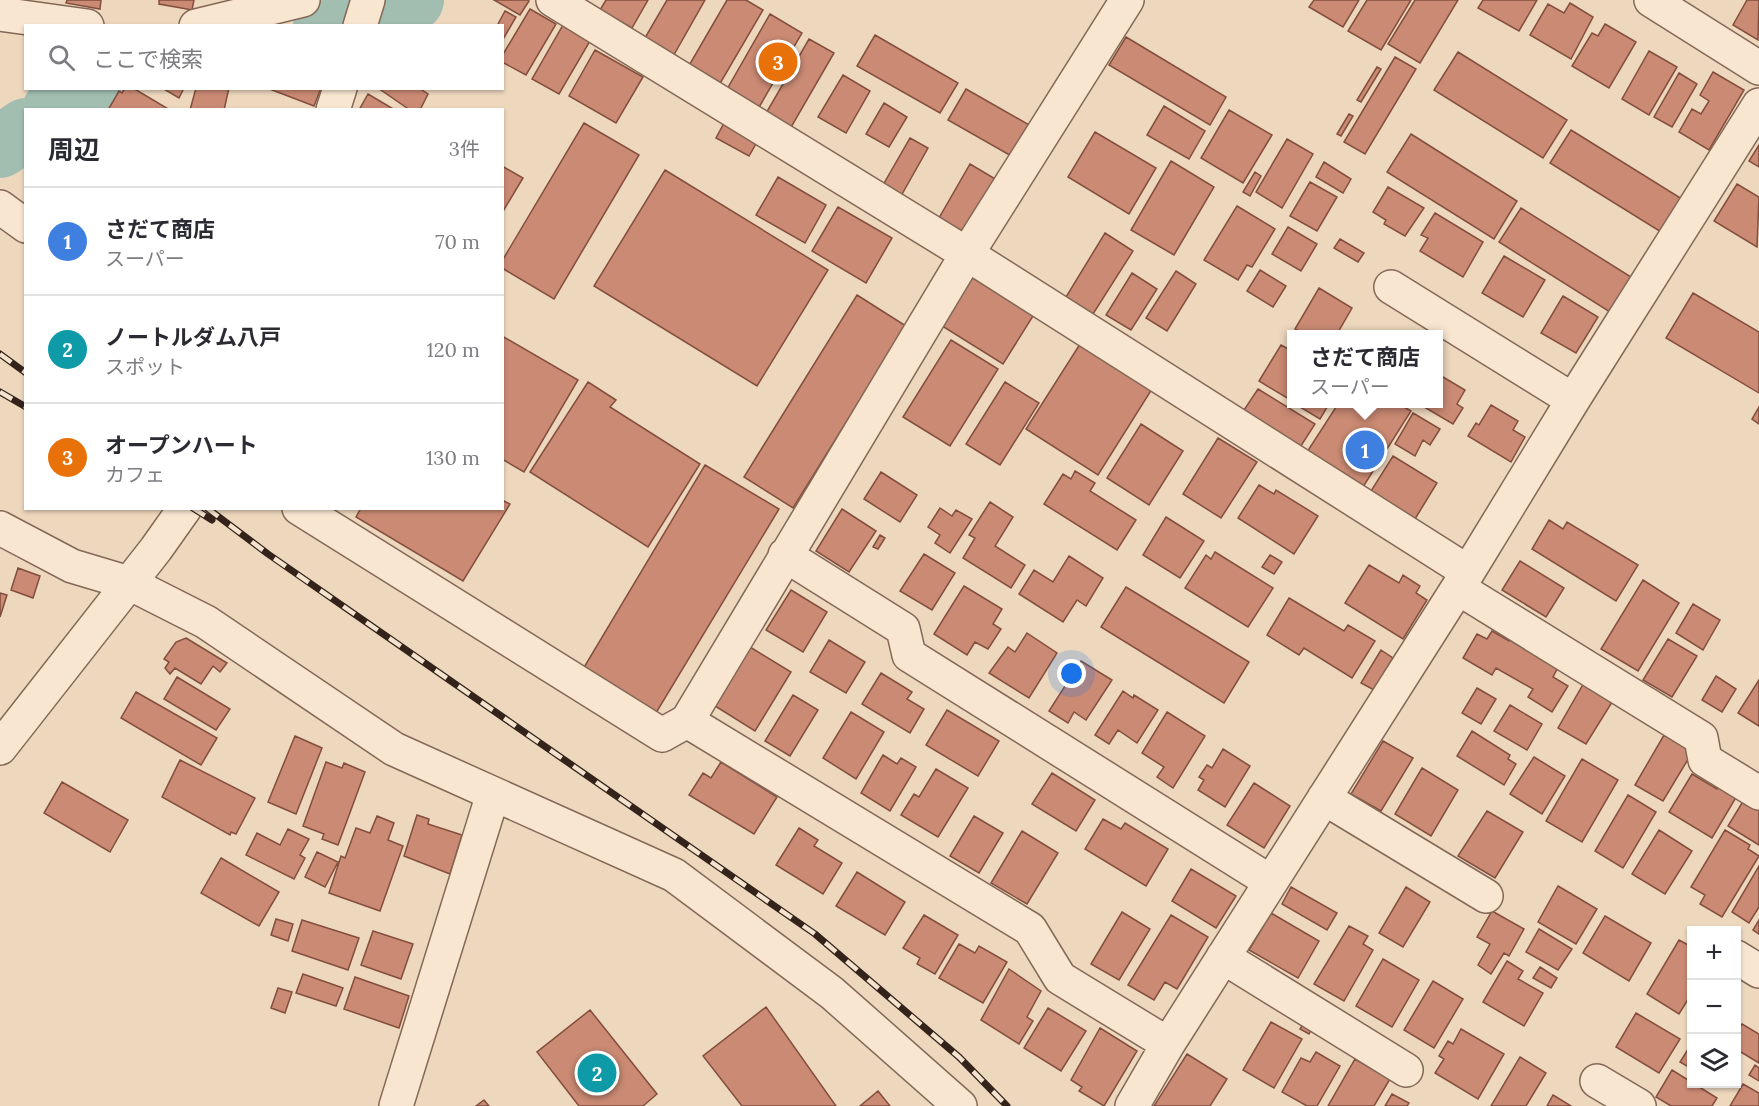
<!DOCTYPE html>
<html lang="ja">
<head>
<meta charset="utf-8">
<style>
	body { margin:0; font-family:Lora,"Noto Sans JP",serif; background:#f2f2f3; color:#2b2b33 }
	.controls { position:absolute; right:18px; bottom:18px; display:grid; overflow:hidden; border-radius:0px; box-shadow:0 2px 4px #0004 }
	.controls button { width:54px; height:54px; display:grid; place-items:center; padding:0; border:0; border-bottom:2px solid #e1e1e2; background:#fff; color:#2b2b33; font:30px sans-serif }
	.you { position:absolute; left:1072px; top:674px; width:21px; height:21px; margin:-15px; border:4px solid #fff; border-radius:50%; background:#1a73e8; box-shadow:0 0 0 9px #1a73e833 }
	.badge { display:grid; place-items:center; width:39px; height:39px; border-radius:50%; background:#922839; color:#fff; font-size:20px; font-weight:700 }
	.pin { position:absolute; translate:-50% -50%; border:3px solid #fff; box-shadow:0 2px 6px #0006 }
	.popup { position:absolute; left:1287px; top:330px; width:156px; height:78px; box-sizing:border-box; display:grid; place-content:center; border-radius:0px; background:#fff; filter:drop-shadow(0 2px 4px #0005); font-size:20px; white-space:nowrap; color:#7c7c81 }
	.popup b { font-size:22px; color:#2b2b33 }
	.popup::after { content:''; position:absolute; left:50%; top:100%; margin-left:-12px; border:12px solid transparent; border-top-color:#fff }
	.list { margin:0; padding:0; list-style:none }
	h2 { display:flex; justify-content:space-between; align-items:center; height:78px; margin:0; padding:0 24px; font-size:26px }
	h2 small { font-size:20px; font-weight:400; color:#7c7c81 }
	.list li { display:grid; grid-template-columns:39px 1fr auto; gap:18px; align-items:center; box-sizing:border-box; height:108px; padding:0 24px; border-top:2px solid #e1e1e2 }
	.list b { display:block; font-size:22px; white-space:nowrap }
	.list p { margin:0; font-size:20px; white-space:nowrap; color:#7c7c81 }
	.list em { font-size:20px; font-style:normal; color:#7c7c81 }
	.icon { flex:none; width:33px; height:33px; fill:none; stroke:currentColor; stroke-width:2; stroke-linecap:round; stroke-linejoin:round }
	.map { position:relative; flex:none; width:1759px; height:1106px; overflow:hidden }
	.search { position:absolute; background:#fff; box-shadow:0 2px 4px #0004; left:24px; top:24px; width:480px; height:66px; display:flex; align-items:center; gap:15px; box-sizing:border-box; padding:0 21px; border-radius:0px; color:#7c7c81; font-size:22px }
	.panel { position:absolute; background:#fff; box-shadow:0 2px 4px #0004; left:24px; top:108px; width:480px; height:402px; border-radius:0px }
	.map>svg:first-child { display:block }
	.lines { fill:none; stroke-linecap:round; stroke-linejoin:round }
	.river { stroke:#a1beb1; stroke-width:62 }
	.building { fill:#ca8a73; stroke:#834e3d; stroke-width:1.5 }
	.minor-casing { stroke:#846857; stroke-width:36 }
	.tertiary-casing { stroke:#846857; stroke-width:36 }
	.minor { stroke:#f8e6d0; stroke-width:33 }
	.tertiary { stroke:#f8e6d0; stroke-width:33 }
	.rail-casing { stroke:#34231b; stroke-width:7 }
	.rail { stroke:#f4e3cd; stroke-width:4.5; stroke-dasharray:14; stroke-linecap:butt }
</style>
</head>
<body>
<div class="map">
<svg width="1759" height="1106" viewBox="0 0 1759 1106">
	<rect width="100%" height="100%" fill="#edd7bd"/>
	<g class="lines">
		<path class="river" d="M324 26 413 0
			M53 110 93 88
			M0 147 26 129"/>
	</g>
	<path class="building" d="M67 0H101L100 9 66 3Z
		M159 0H194L192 10 159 4Z
		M494 0H528L529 1 520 15Z
		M606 0H648L632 28 600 10Z
		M667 0H705L671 60 642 43Z
		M727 0H746L763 10 718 87 687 69Z
		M1314 0H1359L1343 27 1309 7Z
		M1367 0H1411L1381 50 1348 31Z
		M1415 0H1458L1420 63 1388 44Z
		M1483 0H1537L1519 31 1478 8Z
		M1747 0H1759L1758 40 1733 25Z
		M1570 3 1593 17 1571 59 1530 35 1548 4 1564 13Z
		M530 9 556 24 526 75 502 62V56Z
		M505 11 516 17 502 41V26H497Z
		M770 14 802 33 758 109 726 91Z
		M1605 24 1636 42 1609 88 1572 66 1592 33 1598 36Z
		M563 25 590 41 559 94 532 79Z
		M875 35 958 83 940 113 857 66Z
		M1126 37 1226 97 1210 125 1109 65Z
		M809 39 834 53 790 129 765 115Z
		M595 50 643 77 616 123 569 96Z
		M1649 51 1677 67 1649 115 1622 99Z
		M1458 52 1567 120 1543 158 1434 90Z
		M1395 57 1416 69 1365 154 1344 142Z
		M1377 67 1381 69 1361 102 1357 100Z
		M1713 72 1744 90 1709 150 1679 132 1692 109 1701 114 1709 101 1700 95Z
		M1679 73 1697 84 1672 127 1654 117Z
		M843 75 870 91 846 133 818 117Z
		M125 88H133L170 110H108L119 91 122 93Z
		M162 88H184L179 98Z
		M196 88H229L224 110H190Z
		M267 88H321L314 106Z
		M378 88H419L428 94 420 110H410Z
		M966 89 1031 126 1013 157 948 120Z
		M368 94 395 110H359Z
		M884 103 907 117 889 147 866 134Z
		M1164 106 1205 131 1189 159 1147 135Z
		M1229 110 1272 135 1243 183 1201 158Z
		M1349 114 1353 116 1341 136 1337 134Z
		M584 123 639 155 554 299 502 268V261Z
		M724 123 757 142 749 156 716 138Z
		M1571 130 1682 199 1661 232 1550 163Z
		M1095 132 1156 168 1129 214 1068 177Z
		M1411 134 1517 201 1494 239 1387 172Z
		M910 138 928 148 901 196 883 185Z
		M1287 139 1313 154 1282 208 1256 192Z
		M1759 145V167L1749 161Z
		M1171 161 1214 187 1174 255 1131 230Z
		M1324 162 1351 179 1343 193 1316 177Z
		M970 164 997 180 966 233 939 218Z
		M502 166 523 178 502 213Z
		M665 170 828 270 757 386 594 286Z
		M1255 172 1261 176 1250 196 1243 192Z
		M778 177 826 205 805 243 756 215Z
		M1310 182 1337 197 1317 231 1290 216Z
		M1737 184 1759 197 1757 247 1714 221Z
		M1388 187 1424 208 1405 236 1384 224 1386 220 1373 212Z
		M1237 206 1275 229 1252 267 1247 265 1238 280 1204 260Z
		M838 207 892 238 866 283 812 251Z
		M1521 208 1631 277 1610 312 1499 242Z
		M1435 213 1483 242 1463 277 1420 251 1428 238 1421 235Z
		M1288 227 1317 244 1301 271 1272 254Z
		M1105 233 1133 251 1093 314 1066 297Z
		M1340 239 1364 253 1358 262 1334 248Z
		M1504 256 1545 280 1523 317 1482 293Z
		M1260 270 1286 286 1273 307 1247 291Z
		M1176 271 1196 284 1167 331 1146 318Z
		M1132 273 1157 289 1131 330 1106 315Z
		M970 276 1033 316 1003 364 939 324Z
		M1319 288 1352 308 1337 334H1305L1295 329Z
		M1693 293 1759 332V393L1666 338Z
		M857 295 906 326 793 508 744 477Z
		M1563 296 1598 317 1576 353 1541 333Z
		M502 336 578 380 524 472 502 459Z
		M951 340 998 369 950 446 903 417Z
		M1080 344 1152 389 1098 475 1026 429Z
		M1281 345 1292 351V401L1259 381Z
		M1438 374 1465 390 1457 404 1463 408 1453 424 1419 404H1438Z
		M588 382 616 400 610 407 700 464 648 547 530 472Z
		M1005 382 1039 403 1000 465 966 444Z
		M1258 389 1315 424 1299 449 1242 413Z
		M1295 404H1329L1320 419Z
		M1338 404H1399L1411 411 1363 487 1307 452Z
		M1491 405 1518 421 1513 430 1525 437 1511 462 1468 436 1476 423 1479 425Z
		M1759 407V424L1752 419Z
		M1413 413 1440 429 1430 445 1423 440 1415 456 1395 444Z
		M1141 424 1183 451 1149 505 1107 478Z
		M1218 438 1257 462 1221 518 1183 494Z
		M1393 456 1437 483 1415 519 1371 491Z
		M705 465 779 509 656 713 583 669Z
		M1075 471 1095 483 1090 491 1136 520 1117 550 1044 504 1063 474 1071 479Z
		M881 472 917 495 900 522 864 499Z
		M1259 485 1274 494 1276 490 1318 516 1294 554 1238 518Z
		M502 500 510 504 463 581 356 517 361 508H502Z
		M990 502 1013 517 995 546 1025 565 1011 588 963 558 975 538 969 535Z
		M940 508 952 516 956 510 972 519 950 553 935 543 940 535 928 527Z
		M842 509 876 531 849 572 816 551Z
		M1166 517 1204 541 1180 578 1143 555Z
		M1549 520 1563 529 1567 522 1638 565 1616 601 1532 549Z
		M880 535 885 538 878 549 873 547Z
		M1215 552 1273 588 1248 627 1185 588 1206 555 1211 559Z
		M924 554 955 573 932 610 900 591Z
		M1270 555 1282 562 1274 574 1262 567Z
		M1069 556 1103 578 1086 606 1077 600 1063 622 1019 594 1034 570 1053 582Z
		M1520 561 1564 588 1546 617 1502 590Z
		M1369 565 1399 583 1403 575 1420 586 1416 593 1427 600 1403 639 1345 603Z
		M18 568 40 576 33 598 11 590Z
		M1643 580 1679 603 1638 671 1601 649Z
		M964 586 1002 609 993 624 1001 629 988 649 975 642 967 655 934 634Z
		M1126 587 1249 662 1224 703 1101 627Z
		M791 590 827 612 803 652 766 630Z
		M0 593 7 595 0 617Z
		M1289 598 1344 631 1348 625 1375 641 1352 678 1304 648 1299 655 1267 635Z
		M1693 604 1720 620 1703 650 1676 633Z
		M1492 631 1509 641 1514 632 1562 660 1553 677 1568 686 1552 712 1528 697 1533 689 1496 668 1492 675 1463 658 1477 634 1487 639Z
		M1027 633 1057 653 1029 698 989 673 1008 647 1015 652Z
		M186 638 227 663 220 672 213 666 201 684 175 668 170 674 165 668 169 662 164 659 176 642Z
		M1668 639 1697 656 1672 697 1643 680Z
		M829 640 865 662 846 693 810 672Z
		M750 647 791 672 755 731 715 706Z
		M1381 650 1393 658 1374 690 1361 683Z
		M1081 661 1112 680 1086 720 1074 712 1068 723 1049 711Z
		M881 673 912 692 907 699 924 709 910 733 862 704Z
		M1716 676 1736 689 1722 712 1702 700Z
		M177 677 230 709 216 730 164 699Z
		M1759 680V726L1738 713Z
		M1585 681 1614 699 1586 744 1558 728Z
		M1477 688 1496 699 1481 724 1462 713Z
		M1123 691 1133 698 1134 695 1158 710 1137 743 1118 730 1109 744 1095 735Z
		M136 692 217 738 201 765 121 718Z
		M793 695 818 710 790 756 765 741Z
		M1510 705 1542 724 1527 750 1494 731Z
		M947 710 999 741 978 776 926 745Z
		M851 712 884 732 856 779 823 758Z
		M1167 712 1205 736 1173 788 1157 777 1164 767 1142 753Z
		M1472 731 1510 755 1508 759 1516 764 1504 785 1457 756Z
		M1664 735 1693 751 1663 801 1635 785Z
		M295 736 322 748 296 814 268 802Z
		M1383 741 1413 758 1381 811 1351 794Z
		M1223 749 1250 766 1225 807 1198 790 1204 780 1199 777 1207 765 1212 768Z
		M883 755 897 764 901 758 916 767 890 811 861 793Z
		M1534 757 1565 776 1542 814 1510 794Z
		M1582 759 1618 780 1582 842 1546 821Z
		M180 760 255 798 236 834 231 832 230 835 162 797Z
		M326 762 342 768 344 763 365 772 338 845 322 839 324 834 303 826Z
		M721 762 777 797 754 834 689 795 703 773 711 778Z
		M1422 768 1458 790 1431 836 1395 814Z
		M936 769 968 788 938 837 901 815 914 794 919 797Z
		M1052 773 1095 800 1076 831 1032 804Z
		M1692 774 1717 789 1720 784 1738 794 1712 838 1669 812Z
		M62 782 128 820 110 852 44 813Z
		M1254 783 1290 806 1264 848 1227 825Z
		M1628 795 1656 812 1623 868 1595 851Z
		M1745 798 1759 806V845L1728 826Z
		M1487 811 1523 832 1495 878 1458 856Z
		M417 815 429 819 428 824 462 835 450 874 404 856Z
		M377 816 394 823 388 840 403 846 380 911 329 893 341 856 345 858 356 828 370 833Z
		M974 816 1003 833 979 873 950 856Z
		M1103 819 1121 829 1125 823 1168 849 1146 886 1085 849Z
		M799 828 818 840 814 846 842 863 823 894 776 865Z
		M288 829 309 839 300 855 305 858 294 879 246 855 257 833 280 845Z
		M1659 830 1692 851 1665 894 1632 874Z
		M1725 830 1750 845 1748 849 1759 856 1722 917 1700 904 1705 895 1691 887Z
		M1022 831 1058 853 1027 904 991 883Z
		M317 852 338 862 325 887 305 877Z
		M221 858 279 892 259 926 201 893Z
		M1759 866V907L1749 923 1732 912Z
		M1191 869 1236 896 1216 928 1172 901Z
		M857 872 905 902 885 935 836 906Z
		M1558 886 1597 909 1576 944 1538 922Z
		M1291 887 1337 913 1327 930 1282 904Z
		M1406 887 1430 902 1403 947 1379 933Z
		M1492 911 1524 929 1509 956 1504 953 1491 974 1478 965 1490 944 1477 937Z
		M1122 912 1150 929 1119 980 1091 964Z
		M1271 913 1319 941 1298 978 1249 950Z
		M924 915 958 935 935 974 917 964 920 958 903 948Z
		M1171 915 1208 937 1177 989 1165 982 1154 1000 1128 985Z
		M1605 916 1651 943 1629 981 1583 953Z
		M276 919 293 924 288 941 271 935Z
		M302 920 359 938 348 970 292 951Z
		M1759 920V934L1753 930Z
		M1349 926 1368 936 1363 944 1373 950 1344 1001 1314 984Z
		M1539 929 1572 949 1558 970 1526 952Z
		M373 931 413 944 401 979 361 965Z
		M1679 940 1692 947V993L1679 1014 1647 994Z
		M959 944 975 953 979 946 1007 962 983 1003 939 978Z
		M1383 959 1419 980 1392 1027 1356 1006Z
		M1507 961 1523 971 1518 979 1543 993 1524 1026 1483 1002Z
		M1540 967 1557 978 1551 988 1533 978Z
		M1009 969 1041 991 1027 1017 1033 1021 1019 1044 981 1020Z
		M303 974 343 988 336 1006 296 993Z
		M355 977 409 996 399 1028 344 1009Z
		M1433 981 1463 999 1434 1048 1404 1030Z
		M278 988 292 992 285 1013 271 1008Z
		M766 1007 836 1106H742L703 1056Z
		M1048 1008 1086 1031 1061 1071 1024 1048Z
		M590 1010 657 1094 643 1106H579L537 1052Z
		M1636 1013 1680 1039 1659 1073 1616 1047Z
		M1305 1021 1313 1026 1309 1034 1300 1029Z
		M1271 1022 1302 1039 1274 1088 1243 1070Z
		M1742 1024 1759 1034V1063L1736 1049V1033Z
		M1100 1028 1137 1051 1104 1106 1079 1091 1082 1087 1071 1080Z
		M1461 1029 1504 1054 1478 1099 1435 1073 1444 1059 1439 1056 1448 1041 1453 1044Z
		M1692 1043V1069L1680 1062Z
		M1316 1052 1340 1066 1317 1106H1307L1282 1092 1301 1058 1310 1062Z
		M1187 1054 1227 1079 1210 1106H1154Z
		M1520 1057 1546 1073 1526 1106H1491Z
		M1355 1059 1390 1079 1374 1106H1328Z
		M1755 1065 1759 1068V1081L1749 1075Z
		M1672 1070 1717 1098 1712 1106H1671L1656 1097Z
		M1743 1084 1759 1093V1106H1730Z
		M878 1091 890 1106H860Z
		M1392 1094 1409 1103 1407 1106H1385Z
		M1553 1095 1571 1106H1547Z
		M484 1100 489 1106H476Z"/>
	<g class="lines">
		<defs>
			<path id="minor" d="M553 0 967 254 1468 572
				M1651 0 1759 68
				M0 14 87 26
				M196 26 303 0
				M1391 287 1573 400
				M299 508 662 735 687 721 967 254 1127 0
				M0 528 72 566 129 583 206 622 394 749 674 875 832 993 960 1106
				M785 555 903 629 909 655 1271 882
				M1458 588 1701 738 1705 760 1759 793
				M687 721 1030 929 1060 978 1168 1044
				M1324 798 1486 896
				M1223 957 1406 1070
				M1736 957 1759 971
				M1597 1081 1639 1106
				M396 1106 493 794
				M1132 1106 1168 1044 1468 572 1573 400 1759 105"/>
			<path id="tertiary" d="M360 26 368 0
				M333 110 340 88
				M0 207 26 226
				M0 748 156 549 185 508"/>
		</defs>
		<use href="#minor" class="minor-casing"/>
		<use href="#tertiary" class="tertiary-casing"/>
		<use href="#minor" class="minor"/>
		<use href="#tertiary" class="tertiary"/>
		<defs>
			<path id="rail" d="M0 354 26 373
				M0 392 26 407
				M193 508 212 520
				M207 508 268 554 815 934 959 1057 1007 1106"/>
		</defs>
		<use href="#rail" class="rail-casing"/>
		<use href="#rail" class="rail"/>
	</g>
</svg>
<div class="controls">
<button>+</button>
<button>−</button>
<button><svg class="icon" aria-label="layers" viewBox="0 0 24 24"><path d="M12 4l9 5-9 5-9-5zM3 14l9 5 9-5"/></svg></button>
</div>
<div class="you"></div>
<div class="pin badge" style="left:1365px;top:450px;background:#3f7fe0">1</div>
<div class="popup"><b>さだて商店</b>スーパー</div>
<div class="pin badge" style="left:597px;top:1073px;background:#0f9aa8">2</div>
<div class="pin badge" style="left:778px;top:62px;background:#e8710a">3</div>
<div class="search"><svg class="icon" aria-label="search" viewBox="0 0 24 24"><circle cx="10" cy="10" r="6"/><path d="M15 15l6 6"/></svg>ここで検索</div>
<section class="panel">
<h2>周辺<small>3件</small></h2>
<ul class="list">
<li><span class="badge" style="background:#3f7fe0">1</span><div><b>さだて商店</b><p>スーパー</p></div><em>70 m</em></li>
<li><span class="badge" style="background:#0f9aa8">2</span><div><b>ノートルダム八戸</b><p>スポット</p></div><em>120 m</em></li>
<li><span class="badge" style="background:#e8710a">3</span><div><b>オープンハート</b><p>カフェ</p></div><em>130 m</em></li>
</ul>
</section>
</div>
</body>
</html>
